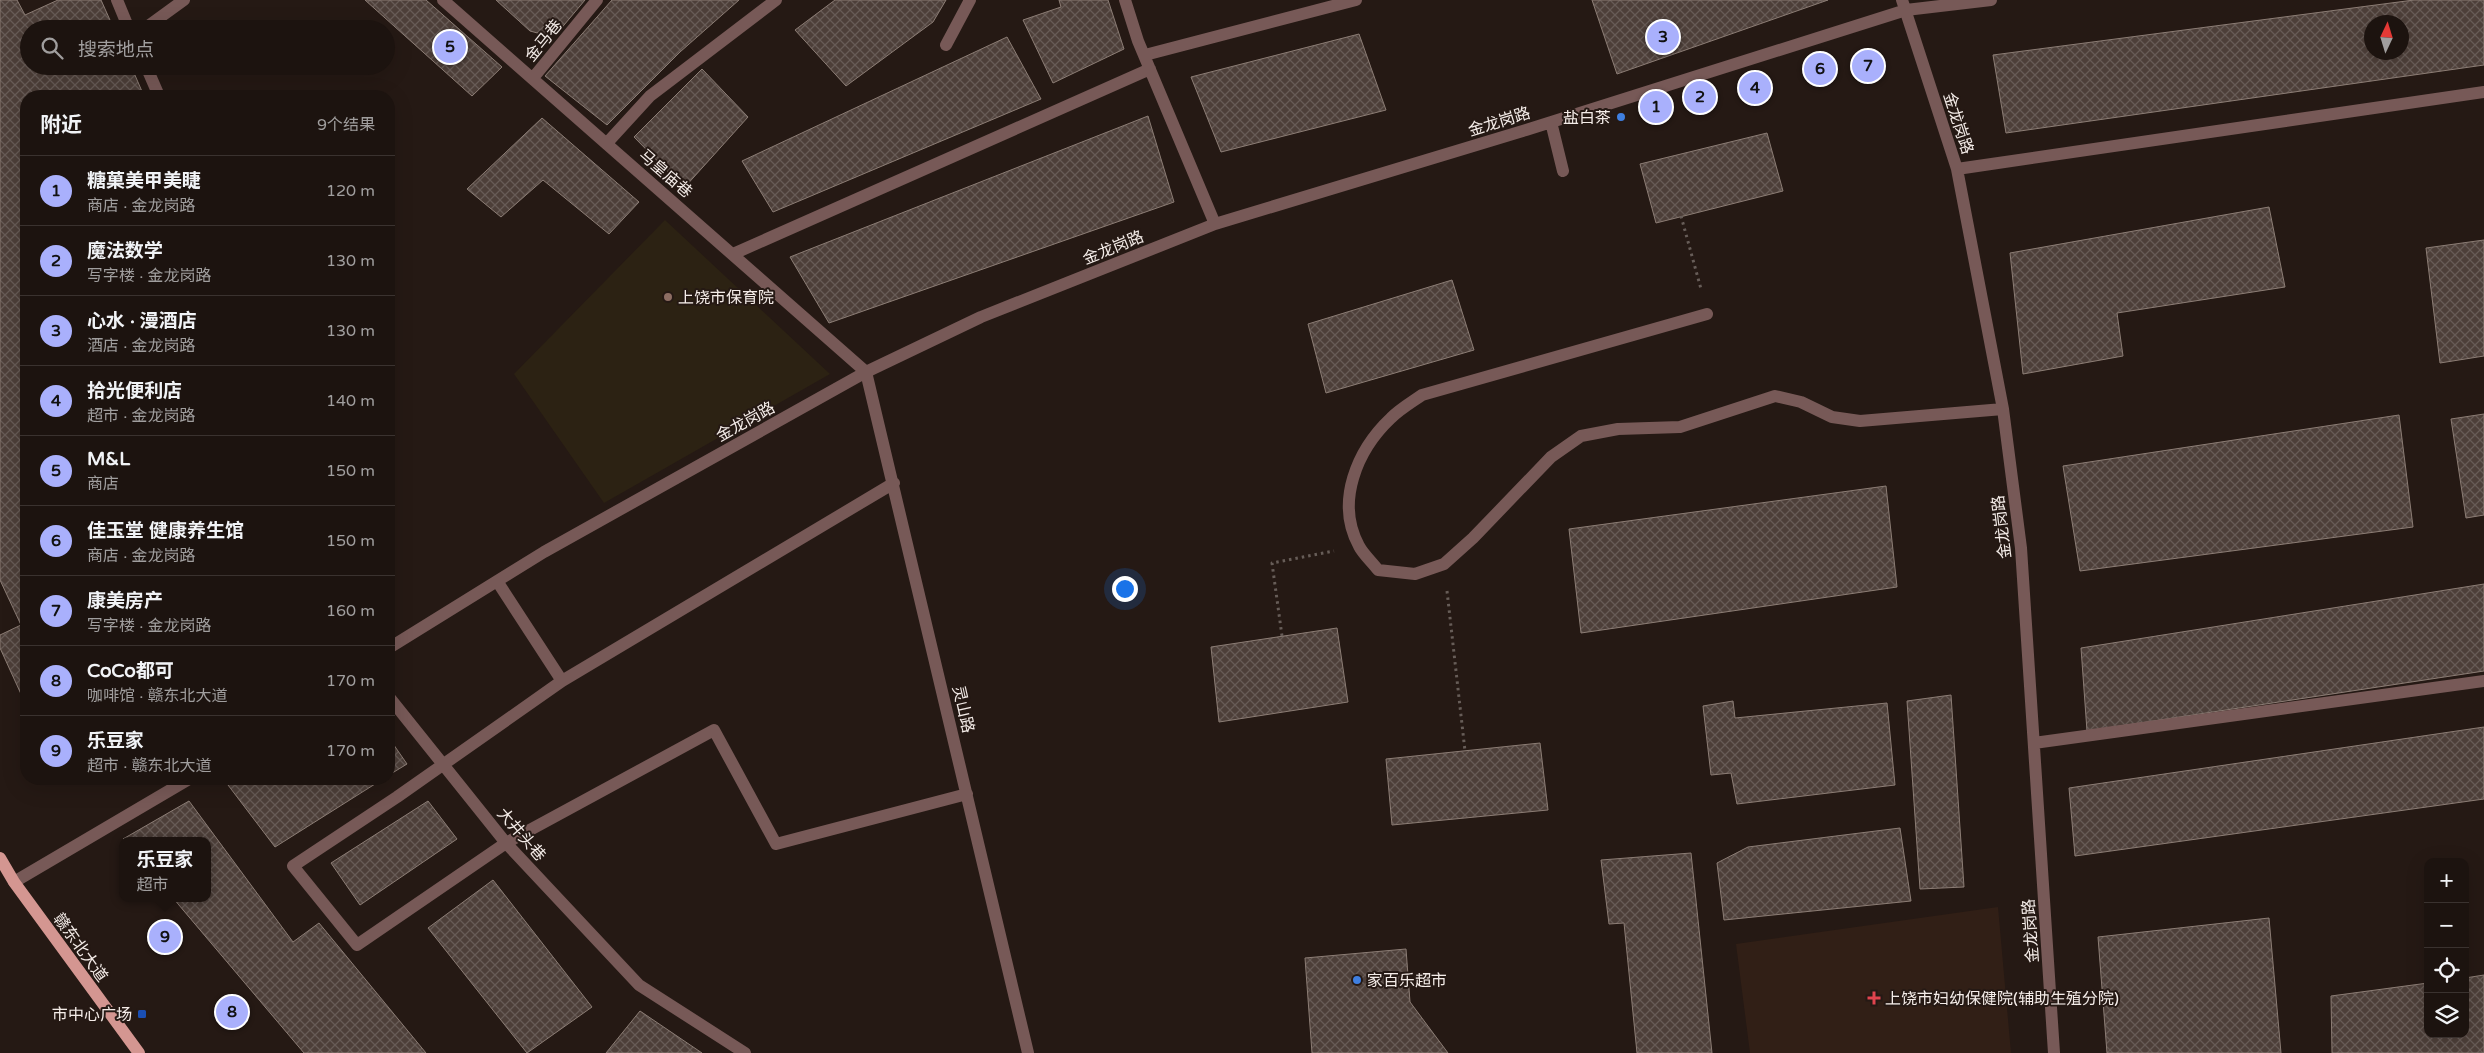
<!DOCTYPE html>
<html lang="zh">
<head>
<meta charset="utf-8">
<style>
	body { margin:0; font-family:"Varela Round","Noto Sans SC",sans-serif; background:#251c18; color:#f1f3f6 }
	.controls { position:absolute; right:15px; bottom:15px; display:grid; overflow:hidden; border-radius:10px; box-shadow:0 5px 20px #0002 }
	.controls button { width:45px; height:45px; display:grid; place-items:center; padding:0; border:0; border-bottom:1px solid #3a322f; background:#1c130f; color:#f1f3f6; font:25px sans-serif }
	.compass { position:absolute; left:2364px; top:15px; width:45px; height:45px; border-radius:50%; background:#1c130f; box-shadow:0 5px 20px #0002; rotate:4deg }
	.you { position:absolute; left:1124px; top:588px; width:18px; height:18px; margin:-12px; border:4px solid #fff; border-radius:50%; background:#1a73e8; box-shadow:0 0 0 8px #1a73e833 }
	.badge { display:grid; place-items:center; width:32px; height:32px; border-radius:50%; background:#a9b0fc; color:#111; font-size:16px; font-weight:700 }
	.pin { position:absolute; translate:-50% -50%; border:2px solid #fff; box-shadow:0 1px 5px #0006 }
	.popup { position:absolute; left:119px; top:837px; width:92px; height:65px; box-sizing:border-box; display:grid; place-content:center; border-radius:10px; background:#1c130f; filter:drop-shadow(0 1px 4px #0005); font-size:16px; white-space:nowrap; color:#a09e9e }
	.popup b { font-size:19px; color:#f1f3f6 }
	.popup::after { content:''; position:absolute; left:50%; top:100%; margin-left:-10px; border:10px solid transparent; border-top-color:#1c130f }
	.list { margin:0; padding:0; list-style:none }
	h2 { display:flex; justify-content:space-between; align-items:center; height:65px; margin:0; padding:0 20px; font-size:21px }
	h2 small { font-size:16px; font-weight:400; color:#a09e9e }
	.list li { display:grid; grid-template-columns:32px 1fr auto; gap:15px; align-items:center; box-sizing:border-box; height:70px; padding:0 20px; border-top:1px solid #3a322f }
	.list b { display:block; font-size:19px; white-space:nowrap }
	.list p { margin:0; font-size:16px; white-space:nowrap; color:#a09e9e }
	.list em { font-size:16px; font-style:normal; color:#a09e9e }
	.icon { flex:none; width:28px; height:28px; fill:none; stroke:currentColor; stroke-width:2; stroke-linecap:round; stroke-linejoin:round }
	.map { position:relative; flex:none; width:2484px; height:1053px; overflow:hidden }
	.search { position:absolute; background:#1c130f; box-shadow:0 5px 20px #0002; left:20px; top:20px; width:375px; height:55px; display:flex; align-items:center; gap:12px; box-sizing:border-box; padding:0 18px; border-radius:28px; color:#a09e9e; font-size:19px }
	.panel { position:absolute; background:#1c130f; box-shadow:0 5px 20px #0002; left:20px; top:90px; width:375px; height:695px; border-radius:20px }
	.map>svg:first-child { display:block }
	.built { fill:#311f16 }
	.education { fill:#2c2213 }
	.building { fill:url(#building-cross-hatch); stroke:#8c7d75; fill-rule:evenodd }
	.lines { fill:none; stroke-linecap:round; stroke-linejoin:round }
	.path { stroke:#675d58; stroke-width:3; stroke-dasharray:2.5 4; stroke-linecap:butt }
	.minor { stroke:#775957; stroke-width:12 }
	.major { stroke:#d49691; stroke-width:12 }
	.shop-dot { fill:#3f7fe0; stroke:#251914; stroke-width:2 }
	.education-dot { fill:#8d6e63; stroke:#251914; stroke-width:2 }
	.health-dot { fill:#e0444e; stroke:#251914; stroke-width:2 }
	.transit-dot { fill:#1a4fb4; stroke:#251914; stroke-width:2 }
	.labels { text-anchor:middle; stroke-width:4; stroke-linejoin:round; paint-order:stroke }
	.street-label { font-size:16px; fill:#f4ece8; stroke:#251914 }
	.poi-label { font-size:16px; fill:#f4ece8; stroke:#251914; text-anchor:start }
</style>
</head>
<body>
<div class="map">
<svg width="2484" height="1053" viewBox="0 0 2484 1053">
	<defs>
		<pattern id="building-cross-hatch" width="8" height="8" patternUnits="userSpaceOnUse" patternTransform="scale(1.25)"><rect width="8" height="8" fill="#4d3f39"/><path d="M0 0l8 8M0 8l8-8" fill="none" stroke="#675b56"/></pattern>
	</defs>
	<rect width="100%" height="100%" fill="#251914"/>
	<path class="built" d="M1998 907 2011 1053H1750L1736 944Z"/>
	<path class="education" d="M665 220 830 374 604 503 514 374Z"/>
	<path class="building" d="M0 0H17L25 15 58 0H101L114 29H29V66H131L144 96H26V705L0 648V635L21 625 0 580Z
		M365 0H426L502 67 472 96Z
		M496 0H585L559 31 545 35 530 31Z
		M612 0H739L680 52 607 125 545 76Z
		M835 0H946L933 22 846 86 795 30Z
		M1059 0H1108L1124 49 1053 83 1023 20 1061 7Z
		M1592 0H1828L1617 74Z
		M2414 0H2484V65L2006 133 1993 55ZM2372 22H2402V52H2372Z
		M1359 34 1386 110 1221 152 1191 77Z
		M1007 37 1041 99 773 212 742 161Z
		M702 69 748 117 684 188 634 137Z
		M1148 116 1174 202 829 323 790 257Z
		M542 118 639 202 609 234 543 180 501 217 467 189Z
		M1767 133 1783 191 1656 223 1640 164Z
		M2269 207 2285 287 2117 313 2123 356 2023 374 2010 253Z
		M2484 240V356L2440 363 2426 248Z
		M1452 280 1474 350 1326 393 1308 324Z
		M2484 414V515L2466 518 2451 419Z
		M2399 415 2413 527 2080 571 2063 466Z
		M1886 486 1897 587 1581 633 1569 529Z
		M2484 584V671L2087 731 2081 648Z
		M1337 628 1348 702 1219 722 1211 647Z
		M1951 695 1964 887 1920 889 1907 701Z
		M1733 701 1735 718 1887 703 1895 785 1737 804 1731 773 1711 775 1703 706Z
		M2484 727V799L2075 856 2069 788Z
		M389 738 407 764 389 775Z
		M1540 743 1548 810 1392 825 1386 759Z
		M237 779H383L275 847 228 785Z
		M189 801 293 942 319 923 426 1053H304L173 898H208V841L123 839Z
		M428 801 457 839 360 905 331 863Z
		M1900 828 1911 901 1724 920 1717 863 1748 847Z
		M1691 853 1712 1053H1637L1624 923 1609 924 1601 860Z
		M493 880 592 1007 527 1053 428 928Z
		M2269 918 2281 1053H2107L2098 937Z
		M1406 949 1410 1002 1448 1053H1312L1305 958Z
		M2484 975V1053H2332L2331 996 2428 983V1034H2465V978Z
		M640 1011 702 1053H606Z"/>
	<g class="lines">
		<path class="path" d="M1681 216 1701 289
			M1447 591 1465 751
			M1282 636 1272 563 1334 551"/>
		<path class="minor" d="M117 0 129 29
			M443 0 866 372
			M1125 0 1138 41 1215 224
			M1902 0 1957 169 2003 409 2021 548 2054 1053
			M144 29 184 0
			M946 45 970 0
			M1145 55 1356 0
			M146 66 159 96
			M533 78 597 0
			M1551 122 1563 171
			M607 143 650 96 776 0
			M1957 169 2484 92
			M733 254 1150 69
			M1707 314 1422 395C1412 402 1400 409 1391 418 1357 450 1335 502 1359 546 1363 554 1372 562 1378 570L1415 574 1444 564 1473 538 1551 457 1581 436 1618 429 1680 427 1775 396 1801 402 1832 417 1860 421 2003 409
			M866 372 1028 1053
			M497 581 562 681 894 483
			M389 648 544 552 866 372 981 317 1215 224 1526 130 1906 10 1991 0
			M562 681 397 797 293 866 357 945 506 843 714 730 776 844 967 794
			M389 697 506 843 639 985 745 1053
			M2034 743 2484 681
			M14 882 189 779"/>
		<path class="major" d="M0 858 14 882 139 1053"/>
	</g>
	<g class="shop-dot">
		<circle cx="1621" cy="117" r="5"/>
		<circle cx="1357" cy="980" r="5"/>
	</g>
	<circle class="education-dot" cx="668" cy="297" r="5"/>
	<path class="health-dot" d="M1871.5 990.5h5v5h5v5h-5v5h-5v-5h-5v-5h5z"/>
	<rect class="transit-dot" x="137" y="1009" width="10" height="10" rx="2.5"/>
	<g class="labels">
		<g class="street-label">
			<text transform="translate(543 40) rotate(-51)" y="6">金马巷</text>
			<text transform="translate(1499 121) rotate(-17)" y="6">金龙岗路</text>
			<text transform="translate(1959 123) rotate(72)" y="6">金龙岗路</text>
			<text transform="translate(666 173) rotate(41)" y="6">马皇庙巷</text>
			<text transform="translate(1113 247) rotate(-22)" y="6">金龙岗路</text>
			<text transform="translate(745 421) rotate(-29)" y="6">金龙岗路</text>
			<text transform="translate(2001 527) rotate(-97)" y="6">金龙岗路</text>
			<text transform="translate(964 709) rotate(77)" y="6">灵山路</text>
			<text transform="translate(522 834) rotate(49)" y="6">大井头巷</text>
			<text transform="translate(2030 931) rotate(-94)" y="6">金龙岗路</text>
			<text transform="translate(81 947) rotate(54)" y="6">赣东北大道</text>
		</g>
		<g class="poi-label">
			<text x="1611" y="123" text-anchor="end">盐白茶</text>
			<text x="678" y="303">上饶市保育院</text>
			<text x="1367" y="986">家百乐超市</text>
			<text x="1885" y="1004">上饶市妇幼保健院(辅助生殖分院)</text>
			<text x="132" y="1020" text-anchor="end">市中心广场</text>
		</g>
	</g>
</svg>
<div class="controls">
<button>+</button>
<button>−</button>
<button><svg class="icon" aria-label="locate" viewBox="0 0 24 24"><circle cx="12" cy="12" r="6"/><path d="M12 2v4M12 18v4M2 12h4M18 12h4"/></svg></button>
<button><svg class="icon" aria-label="layers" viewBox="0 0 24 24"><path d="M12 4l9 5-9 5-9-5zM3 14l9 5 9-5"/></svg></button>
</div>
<svg class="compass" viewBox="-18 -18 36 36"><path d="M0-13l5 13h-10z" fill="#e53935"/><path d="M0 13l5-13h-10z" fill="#a09e9e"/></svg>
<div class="you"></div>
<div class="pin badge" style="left:1656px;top:107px">1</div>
<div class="pin badge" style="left:1700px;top:97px">2</div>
<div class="pin badge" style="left:1663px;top:37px">3</div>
<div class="pin badge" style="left:1755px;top:88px">4</div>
<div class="pin badge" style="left:450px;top:47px">5</div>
<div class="pin badge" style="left:1820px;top:69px">6</div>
<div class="pin badge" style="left:1868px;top:66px">7</div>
<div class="pin badge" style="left:232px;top:1012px">8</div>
<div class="pin badge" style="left:165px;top:937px">9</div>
<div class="popup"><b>乐豆家</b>超市</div>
<div class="search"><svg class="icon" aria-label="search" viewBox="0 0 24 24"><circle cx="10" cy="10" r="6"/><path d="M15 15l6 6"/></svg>搜索地点</div>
<section class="panel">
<h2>附近<small>9个结果</small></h2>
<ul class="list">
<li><span class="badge">1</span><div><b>糖菓美甲美睫</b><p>商店 · 金龙岗路</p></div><em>120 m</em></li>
<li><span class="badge">2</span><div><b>魔法数学</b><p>写字楼 · 金龙岗路</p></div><em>130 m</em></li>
<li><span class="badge">3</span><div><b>心水 · 漫酒店</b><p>酒店 · 金龙岗路</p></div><em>130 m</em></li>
<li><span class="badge">4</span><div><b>拾光便利店</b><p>超市 · 金龙岗路</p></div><em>140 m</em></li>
<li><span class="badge">5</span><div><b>M&amp;L</b><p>商店</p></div><em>150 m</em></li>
<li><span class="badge">6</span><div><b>佳玉堂 健康养生馆</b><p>商店 · 金龙岗路</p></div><em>150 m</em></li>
<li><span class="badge">7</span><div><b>康美房产</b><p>写字楼 · 金龙岗路</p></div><em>160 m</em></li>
<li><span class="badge">8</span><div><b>CoCo都可</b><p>咖啡馆 · 赣东北大道</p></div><em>170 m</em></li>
<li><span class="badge">9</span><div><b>乐豆家</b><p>超市 · 赣东北大道</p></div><em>170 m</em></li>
</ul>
</section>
</div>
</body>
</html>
